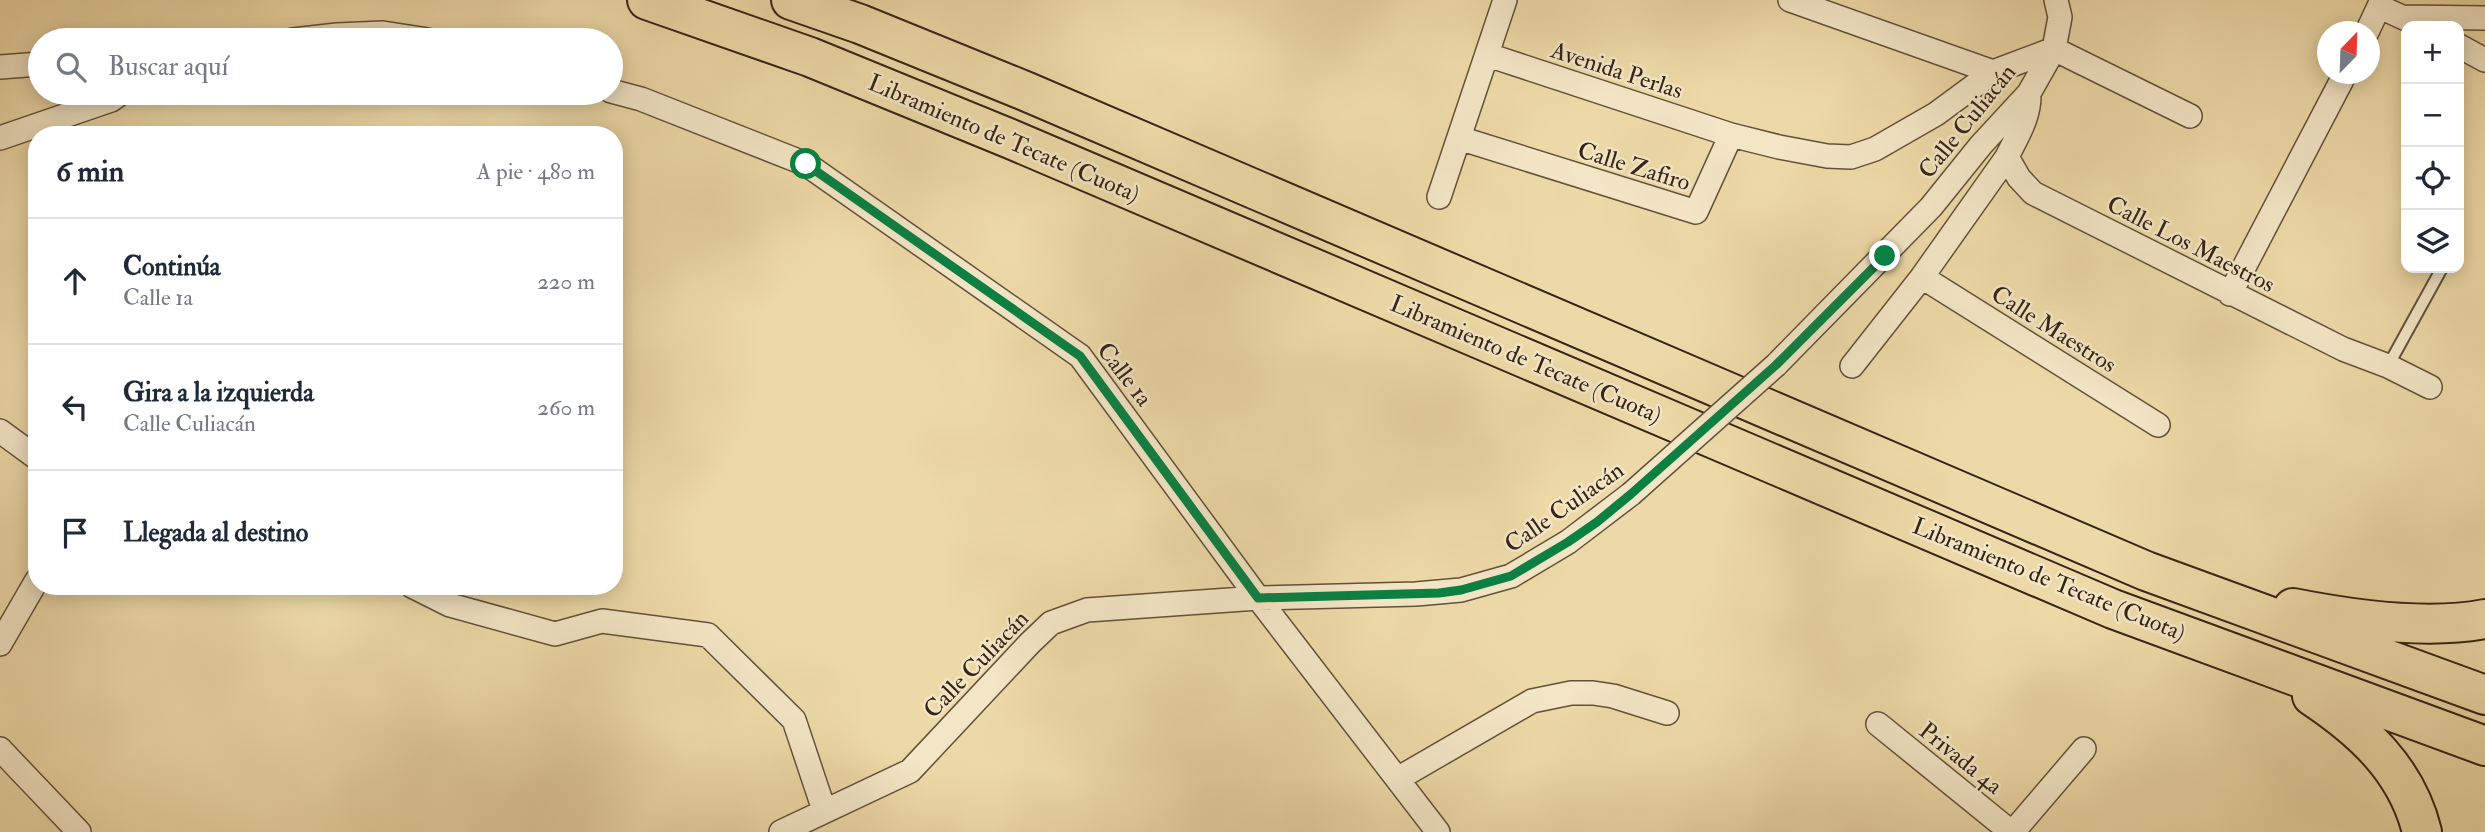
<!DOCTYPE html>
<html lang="es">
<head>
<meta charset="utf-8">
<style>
	body { margin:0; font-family:"IM FELL Double Pica",serif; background:#f2f2f3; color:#1f2937 }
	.controls { position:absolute; right:21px; top:21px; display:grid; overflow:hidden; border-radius:14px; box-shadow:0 4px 18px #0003 }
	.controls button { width:63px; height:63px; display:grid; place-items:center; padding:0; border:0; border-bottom:2px solid #e0e1e3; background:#fff; color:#1f2937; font:35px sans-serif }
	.compass { position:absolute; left:2317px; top:21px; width:63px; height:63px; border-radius:50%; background:#fff; box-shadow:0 4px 18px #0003; rotate:23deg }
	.stop { position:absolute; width:21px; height:21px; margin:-16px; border:5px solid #0b8043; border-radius:50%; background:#fff }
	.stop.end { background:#0b8043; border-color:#fff; box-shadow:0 2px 7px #0008 }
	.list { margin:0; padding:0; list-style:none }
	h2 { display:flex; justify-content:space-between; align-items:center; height:91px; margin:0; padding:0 28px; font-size:30px }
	h2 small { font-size:23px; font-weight:400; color:#747a83 }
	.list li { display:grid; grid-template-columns:46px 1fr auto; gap:21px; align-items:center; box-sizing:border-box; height:126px; padding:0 28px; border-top:2px solid #e0e1e3 }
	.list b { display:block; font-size:26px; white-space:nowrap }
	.list p { margin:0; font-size:23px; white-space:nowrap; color:#747a83 }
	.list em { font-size:23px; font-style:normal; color:#747a83 }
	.icon { flex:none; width:38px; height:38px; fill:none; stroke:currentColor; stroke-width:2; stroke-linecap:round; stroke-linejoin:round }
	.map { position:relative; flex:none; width:2485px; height:832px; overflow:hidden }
	.search { position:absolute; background:#fff; box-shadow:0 4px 18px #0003; left:28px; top:28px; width:595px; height:77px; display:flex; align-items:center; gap:18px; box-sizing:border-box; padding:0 24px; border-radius:38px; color:#747a83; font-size:26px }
	.panel { position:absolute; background:#fff; box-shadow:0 4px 18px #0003; left:28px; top:126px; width:595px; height:469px; border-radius:28px }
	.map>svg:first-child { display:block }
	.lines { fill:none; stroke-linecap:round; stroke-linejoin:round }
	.service-casing { stroke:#63513a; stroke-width:14 }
	.minor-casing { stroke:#63513a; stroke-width:26 }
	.motorway-casing { stroke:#352415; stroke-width:42 }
	.service { stroke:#f3e6c6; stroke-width:10 }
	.minor { stroke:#f3e6c6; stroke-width:23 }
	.motorway { stroke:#edd9a7; stroke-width:38 }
	.minor-bridge-casing { stroke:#63513a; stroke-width:26; stroke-linecap:butt }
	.minor-bridge { stroke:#f3e6c6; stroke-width:23 }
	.route { stroke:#0b8043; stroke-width:9 }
	.labels { text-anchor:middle; stroke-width:5; stroke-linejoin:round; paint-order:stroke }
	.street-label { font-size:24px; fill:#352415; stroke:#f3e6c6 }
</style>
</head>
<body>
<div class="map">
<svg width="2485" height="832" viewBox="0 0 2485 832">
	<rect width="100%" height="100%" fill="#edd9a7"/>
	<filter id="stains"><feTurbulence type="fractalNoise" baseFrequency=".00286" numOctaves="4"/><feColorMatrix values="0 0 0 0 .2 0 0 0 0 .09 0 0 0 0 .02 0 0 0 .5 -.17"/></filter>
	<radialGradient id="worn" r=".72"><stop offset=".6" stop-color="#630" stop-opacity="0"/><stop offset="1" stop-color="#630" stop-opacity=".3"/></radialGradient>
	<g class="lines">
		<defs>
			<path id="service" d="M2388 366 2442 268"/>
			<path id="minor" d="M1790 0 1993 72
				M2380 7 2415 23
				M2403 17 2485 18
				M2367 32 2382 0
				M293 40 337 35 383 33 428 40
				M2459 46 2485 60
				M2054 49 2190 116
				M1488 55 1731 135 1779 147 1827 156 1851 157 1875 149 1936 114 1993 72 2054 49
				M0 67 40 64
				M611 91 641 99 806 164 1080 356 1258 598 1438 832
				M2029 93C2030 117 2017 136 2007 157L2019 178 2033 193 2343 349 2388 366 2430 387
				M0 138 111 100 121 93
				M1459 138 1696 212 1731 135
				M1439 197 1505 0
				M1922 277 2158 425
				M2230 294 2345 74
				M1776 365 1931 207 1981 145 2029 93 2054 49 2060 17 2056 0
				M1852 366 1922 277 2007 157
				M0 431 37 458
				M412 586 450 605 555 634 602 621 708 635 794 720 824 810
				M0 644 37 580
				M1878 724 2011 832
				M0 749 79 832
				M1399 778 1532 701 1571 693H1593L1613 696 1667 713
				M781 832 910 771 1030 643 1051 623 1087 610 1258 598 1416 594 1461 590 1511 576 1568 542 1631 494
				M2013 832 2084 749"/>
			<path id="motorway" d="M647 0 810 57 1013 140 2113 609 2485 746
				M791 0 860 24 1025 91 2146 571 2485 695
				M2293 608C2349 619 2428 630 2485 619
				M2312 696C2363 730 2407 770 2422 832"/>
		</defs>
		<use href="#service" class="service-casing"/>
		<use href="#minor" class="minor-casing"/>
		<use href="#motorway" class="motorway-casing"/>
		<use href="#service" class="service"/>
		<use href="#minor" class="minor"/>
		<use href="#motorway" class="motorway"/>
		<defs>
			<path id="minor-bridge" d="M1631 494 1776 365"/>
		</defs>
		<use href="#minor-bridge" class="minor-bridge-casing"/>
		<use href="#minor-bridge" class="minor-bridge"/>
	</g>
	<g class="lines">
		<path class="route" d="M806 164 1080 356 1258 598 1439 593 1461 590 1511 576 1568 542 1597 522 1631 494 1776 365 1885 256"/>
	</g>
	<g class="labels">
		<g class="street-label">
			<text transform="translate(1617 70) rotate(18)" y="8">Avenida Perlas</text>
			<text transform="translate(1967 121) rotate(-51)" y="8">Calle Culiacán</text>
			<text transform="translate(1004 138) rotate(23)" y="8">Libramiento de Tecate (Cuota)</text>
			<text transform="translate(1634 166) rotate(17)" y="8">Calle Zafiro</text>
			<text transform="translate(2191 244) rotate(27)" y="8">Calle Los Maestros</text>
			<text transform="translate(2054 329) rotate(32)" y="8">Calle Maestros</text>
			<text transform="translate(1526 359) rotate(23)" y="8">Libramiento de Tecate (Cuota)</text>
			<text transform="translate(1125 374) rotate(52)" y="8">Calle 1a</text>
			<text transform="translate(1564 507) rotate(-35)" y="8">Calle Culiacán</text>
			<text transform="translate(2049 579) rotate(22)" y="8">Libramiento de Tecate (Cuota)</text>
			<text transform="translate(976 664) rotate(-46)" y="8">Calle Culiacán</text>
			<text transform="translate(1961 758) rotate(39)" y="8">Privada 4a</text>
		</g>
	</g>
	<rect width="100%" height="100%" filter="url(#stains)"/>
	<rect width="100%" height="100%" fill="url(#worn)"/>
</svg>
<div class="controls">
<button>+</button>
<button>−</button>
<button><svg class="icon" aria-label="locate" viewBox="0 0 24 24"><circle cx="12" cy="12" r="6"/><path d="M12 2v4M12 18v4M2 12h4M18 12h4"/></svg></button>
<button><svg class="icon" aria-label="layers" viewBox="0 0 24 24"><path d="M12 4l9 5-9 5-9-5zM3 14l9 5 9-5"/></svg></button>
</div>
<svg class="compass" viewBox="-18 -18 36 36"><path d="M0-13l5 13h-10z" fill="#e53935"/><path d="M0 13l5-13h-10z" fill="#747a83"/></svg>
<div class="stop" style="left:806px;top:164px"></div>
<div class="stop end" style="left:1885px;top:256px"></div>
<div class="search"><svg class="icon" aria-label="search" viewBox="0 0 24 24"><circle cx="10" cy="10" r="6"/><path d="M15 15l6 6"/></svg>Buscar aquí</div>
<section class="panel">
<h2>6 min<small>A pie · 480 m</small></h2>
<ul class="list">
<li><svg class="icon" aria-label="ahead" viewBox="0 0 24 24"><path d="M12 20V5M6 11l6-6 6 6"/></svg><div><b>Continúa</b><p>Calle 1a</p></div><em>220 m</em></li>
<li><svg class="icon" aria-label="left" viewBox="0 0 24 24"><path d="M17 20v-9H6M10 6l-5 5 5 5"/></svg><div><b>Gira a la izquierda</b><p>Calle Culiacán</p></div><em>260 m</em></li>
<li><svg class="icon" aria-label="arrive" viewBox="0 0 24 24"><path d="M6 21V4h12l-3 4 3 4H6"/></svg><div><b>Llegada al destino</b></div></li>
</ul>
</section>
</div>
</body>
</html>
